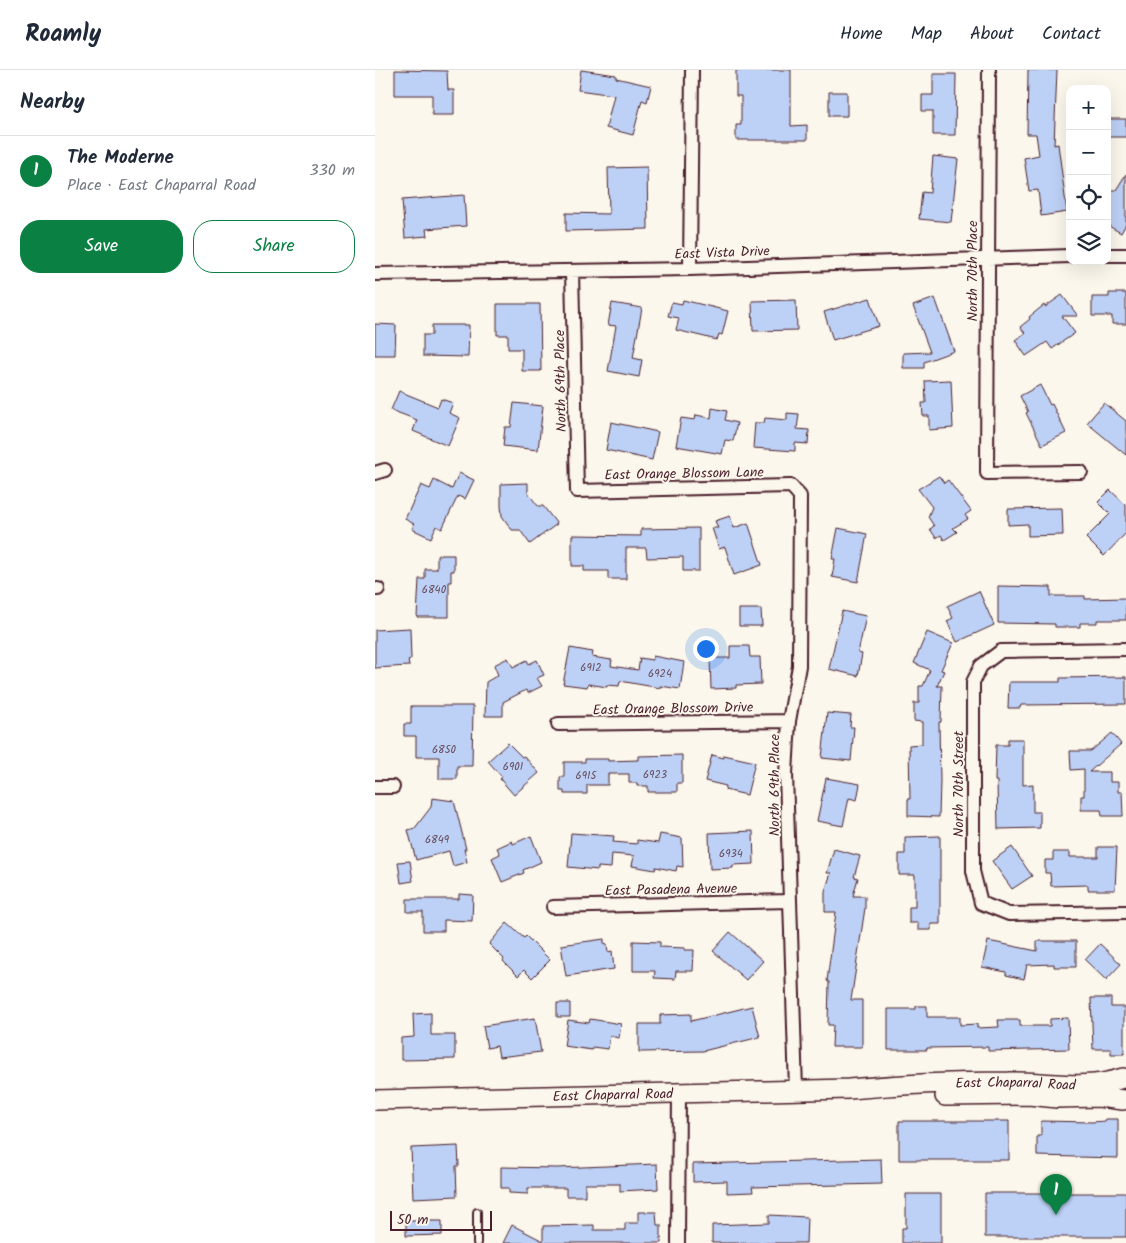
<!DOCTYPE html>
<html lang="en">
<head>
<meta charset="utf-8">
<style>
	body { margin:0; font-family:Kalam,sans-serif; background:#f6f6f7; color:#1f2937 }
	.controls { position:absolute; right:15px; top:15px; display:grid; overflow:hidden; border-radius:10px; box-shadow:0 5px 20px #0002 }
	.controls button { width:45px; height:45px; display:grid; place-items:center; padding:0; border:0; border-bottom:1px solid #e0e1e3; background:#fff; color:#1f2937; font:25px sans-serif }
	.scale { position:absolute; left:15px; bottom:12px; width:102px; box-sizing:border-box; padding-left:5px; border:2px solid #4a1f2b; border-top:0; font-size:14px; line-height:18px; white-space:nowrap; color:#4a1f2b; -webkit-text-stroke:4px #fbf7ec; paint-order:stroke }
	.you { position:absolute; left:330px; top:578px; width:18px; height:18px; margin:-12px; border:4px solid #fff; border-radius:50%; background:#1a73e8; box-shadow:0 0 0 8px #1a73e833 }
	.badge { display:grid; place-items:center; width:32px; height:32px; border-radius:50%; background:#0b8043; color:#fff; font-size:16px; font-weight:700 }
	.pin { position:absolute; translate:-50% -41px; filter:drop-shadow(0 1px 2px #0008) }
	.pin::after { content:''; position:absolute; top:26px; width:18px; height:15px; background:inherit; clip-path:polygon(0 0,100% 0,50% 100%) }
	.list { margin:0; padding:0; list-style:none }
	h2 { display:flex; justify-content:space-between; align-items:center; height:65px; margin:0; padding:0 20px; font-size:21px }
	h2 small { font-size:16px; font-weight:400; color:#747a83 }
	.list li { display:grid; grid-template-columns:32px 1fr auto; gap:15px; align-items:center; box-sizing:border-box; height:70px; padding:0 20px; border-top:1px solid #e0e1e3 }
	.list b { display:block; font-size:19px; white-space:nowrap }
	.list p { margin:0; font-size:16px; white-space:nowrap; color:#747a83 }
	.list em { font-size:16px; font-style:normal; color:#747a83 }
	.actions { display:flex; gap:10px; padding:15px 20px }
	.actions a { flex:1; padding:11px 0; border:1px solid #0b8043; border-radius:20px; text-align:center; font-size:18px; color:#0b8043 }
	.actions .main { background:#0b8043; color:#fff }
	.icon { flex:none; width:28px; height:28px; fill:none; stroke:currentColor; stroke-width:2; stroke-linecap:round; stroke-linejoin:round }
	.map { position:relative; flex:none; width:751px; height:1173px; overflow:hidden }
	header { display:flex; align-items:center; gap:30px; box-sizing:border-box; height:70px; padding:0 25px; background:#fff; border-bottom:1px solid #e0e1e3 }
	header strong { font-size:24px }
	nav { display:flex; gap:28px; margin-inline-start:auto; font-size:18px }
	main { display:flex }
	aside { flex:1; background:#fff }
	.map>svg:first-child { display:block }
	.building { fill:#bdd1f6; stroke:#4a1f2b }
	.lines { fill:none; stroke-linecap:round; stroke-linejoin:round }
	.lane-casing { stroke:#4a1f2b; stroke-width:10 }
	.street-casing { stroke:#4a1f2b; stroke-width:16 }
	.secondary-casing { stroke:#4a1f2b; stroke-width:22 }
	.lane { stroke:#fbf7ec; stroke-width:6 }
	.street { stroke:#fbf7ec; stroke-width:12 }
	.secondary { stroke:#fbf7ec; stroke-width:19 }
	.labels { text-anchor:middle; stroke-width:4; stroke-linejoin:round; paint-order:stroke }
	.number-label { font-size:11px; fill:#674c5e }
	.street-label { font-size:14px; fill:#4a1f2b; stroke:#fbf7ec }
</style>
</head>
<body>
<header>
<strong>Roamly</strong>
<nav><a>Home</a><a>Map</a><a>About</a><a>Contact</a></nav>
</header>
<main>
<aside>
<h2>Nearby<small></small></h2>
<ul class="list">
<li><span class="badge">1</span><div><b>The Moderne</b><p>Place · East Chaparral Road</p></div><em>330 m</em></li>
</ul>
<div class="actions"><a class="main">Save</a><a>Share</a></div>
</aside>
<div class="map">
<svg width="751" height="1173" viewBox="0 0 751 1173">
	<rect width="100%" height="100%" fill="#fbf7ec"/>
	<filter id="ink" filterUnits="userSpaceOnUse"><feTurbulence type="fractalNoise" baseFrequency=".02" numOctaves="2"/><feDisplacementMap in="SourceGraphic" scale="10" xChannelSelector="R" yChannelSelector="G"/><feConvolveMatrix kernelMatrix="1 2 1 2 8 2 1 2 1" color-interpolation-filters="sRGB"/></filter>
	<g filter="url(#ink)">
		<path class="building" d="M20 0 72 1 73 20H79V45H57V25H20Z
			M206 0 241 5V8L276 16 272 32 267 30 258 65 231 58 239 25 203 20Z
			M361 0H416V56L432 55V70H361V55H366V26H361Z
			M653 0H682L679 75 683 74 692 142 666 146 663 120 654 121 649 88 664 85 661 64H652Z
			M558 4H581L580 65H558V41H547V25H558Z
			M454 22H472V46H454Z
			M733 49H751V67H733Z
			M558 86 583 89 576 152 544 149 547 122 555 123Z
			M272 97 273 159 191 161V143L234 144 233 98Z
			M751 104V154L746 163 732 155V125L735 120H741Z
			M89 125 91 156 51 159 52 166 30 168 27 130Z
			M734 223H751V254H737V246H717V227H734Z
			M687 225 703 246H687L700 263 677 279 672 272 651 286 640 270 650 263 645 257 655 249 654 247 669 235 670 237Z
			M495 228 504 256 458 270 449 242Z
			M560 228 579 281 549 292V298H528V283L555 282 538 236Z
			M308 230 353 241 347 265 344 264 342 270 301 260 304 248 293 246 297 232 307 234Z
			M421 230 422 260 378 261 377 231Z
			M237 233 267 238 258 288 267 290 264 307 233 301 241 256 233 255Z
			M122 234H165L166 301H147V279H133V265H122Z
			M0 254 21 255 20 285H0Z
			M57 255H94L93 287 48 286V265H57Z
			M576 310 578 358 554 360V346H548L547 333H551L550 311Z
			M665 315 675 335 677 334 691 363 667 375 651 343 653 342 645 326Z
			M24 321 63 337 66 329 78 333 74 343 85 348 73 376 38 361 42 350 16 340Z
			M139 333 168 336 163 380 128 376 130 357H136Z
			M729 333 751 351V385L712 353Z
			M337 338 352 341 350 350 362 353 358 371 350 370 347 384 301 376 306 348 320 350 321 345 336 348Z
			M412 343 424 344 422 359 434 360 433 374 420 373V381L378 378 380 353H389L390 348 412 350Z
			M236 352 283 362 277 390 231 380Z
			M84 403 99 410 90 429 83 426 67 459 61 456 56 468 37 459 39 454 30 449 46 415 55 419 59 410 77 419Z
			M564 406 569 413 573 410 596 441 590 445 593 449 578 458 582 462 569 470 566 465 561 468 555 459 559 456 553 447 557 437 543 419Z
			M153 413V423L163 436H168L182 454 155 474 145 460H137L127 446 126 436V414Z
			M735 420 751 435V463L729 486 711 468 735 444 723 432Z
			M687 438 688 465 653 466V454L633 455V439Z
			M355 446 359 458 373 453 387 495 359 505 350 477 344 479 337 458H343L340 451Z
			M324 458V501H308V487L272 488 271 478H251V509H233V501H209V496H197V465L266 466V459Z
			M463 458 492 464 483 512 457 507 460 489H457Z
			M62 485H79V501H76V512H74V547H42L44 509H50V499H62Z
			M623 516 676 517V526H710V529L751 528V550H722V553H705V557H680V554L623 553Z
			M604 521 619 555 582 572 572 551 578 548 572 536Z
			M364 539H386L387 556H364Z
			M467 541 491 546 483 583 487 584 483 606 454 599Z
			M35 558 36 589 33 590 34 596 0 598V560Z
			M552 562 578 573 566 600 569 601 562 616H567L566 652H564L565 711 564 747 533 746V729H535L534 675 547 674V652L539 651V633H544V616H548L555 600 539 593Z
			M355 576H374L375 587H385L386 614 361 615V618L336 619 335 588H355Z
			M195 578 218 582 217 587 237 590 236 596 263 600 265 588 277 590 278 586 309 592 305 619 285 616V618L245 611 244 616 232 615V617L213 614 212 617 188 614Z
			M133 588 138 597 152 590 154 594 162 590 169 605 162 608 167 616 153 623 151 620 128 632V646H110L111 612 123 605 119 595Z
			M751 607V634L646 635 645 638H633L634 612H685V608Z
			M36 636H98L97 696H82V709H64V687H41V666H29V654H36Z
			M452 643 476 645 475 657H479L476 691 447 688Z
			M737 663 746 674 714 702H735V712H743V722H747L748 746H727L726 740H706V726H709V699L696 700 695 681H716Z
			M633 669H648V715L658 714V742H665V758L623 759 622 711H620L621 675H633Z
			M133 673 147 687 149 686 164 703 139 725 125 709 127 707 113 691Z
			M307 685V713H302V722H273V716H262V713H254V704H233V715H212V724H189V721H185V707H189V692H210V689H233V691L263 690V686Z
			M337 685 349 688V685L380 692 372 725 350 720 351 716 330 711Z
			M451 708 485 714 482 730 474 728 468 756 442 751Z
			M57 728 79 731 91 779H89L92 792 78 796 74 781 41 790 33 760 40 758 56 737Z
			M378 761 379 794 358 795V798L335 799 334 763Z
			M196 763 239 766 238 772 262 774V770L283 773 285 764 307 768 308 797 302 796 301 801 281 797 280 800 257 796 259 786 237 784 236 798 223 797V800L193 797Z
			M156 766 166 792 148 800 149 803 127 812 117 788 125 784 122 778 137 771 138 774Z
			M565 766V854H556V860H543V853H534V837H540V805H524V784H530V767Z
			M637 777 657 806 637 819 617 791Z
			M723 777H742L740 820H713V815L676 816 675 803H670V790H678V782H695V787H723Z
			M459 779 485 786 479 807 483 808 478 826H490V838L476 930H487V977H457L458 955H453L454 912 452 911 461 842H450V821L456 803H452Z
			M35 791 38 811 26 813 23 792Z
			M84 824 98 825 97 851 69 850V861H48V842H32V829H84Z
			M132 853 149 868 151 866 175 890 157 908 149 900 143 906 128 891 129 889 114 874Z
			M355 862 388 891 371 910 338 881Z
			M229 869V873L232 874 233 882 237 881 239 899 191 906 186 875Z
			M258 871 285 872V877L310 878V880H319L318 901H301L300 909 279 908 280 901H258Z
			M613 871 662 881V871H701V897H679V894L652 895 649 909 631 905V902L607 897Z
			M725 874 746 894 731 910 710 890Z
			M716 928H736V937H749V984H736V979H718Z
			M182 933H195V947H182Z
			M377 936 385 967 328 981 264 982V954H285V945L316 944V951Z
			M541 936H552V947H585V955L602 954V958L624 957 623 950H645V956H675V949L693 948 694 979 613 981V977L552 978V980H513V939H541Z
			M56 943V965H80V989L26 990V968L39 967 38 944Z
			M160 948 166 982 124 987 122 976 112 978 108 956Z
			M215 949 246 954 244 968 235 966 233 979 217 977V980L189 976 193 950 214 953Z
			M731 1049H743V1088L662 1086V1066H666V1051L717 1052 730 1051Z
			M524 1051H634V1090H524Z
			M83 1076 84 1096H81L82 1126 38 1128 36 1078Z
			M506 1089 507 1114 377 1117 378 1122 352 1123V1111L318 1112V1094Z
			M282 1094 283 1119 245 1121V1114H210V1126H191V1118H153V1124L134 1123V1118H126V1097L182 1098Z
			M610 1123H751V1167H610Z
			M531 1124H566V1173H527V1158H531Z
			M263 1142H281L282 1155H286V1173H128L137 1155 168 1171V1156L219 1155V1160H250V1153H263Z
			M394 1145 432 1147 431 1173H337V1155L394 1153Z
			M31 1151H67V1165L31 1166Z"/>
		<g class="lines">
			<defs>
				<path id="lane" d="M102 1173V1142"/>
				<path id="street" d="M614 0 612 403 706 402
					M732 185H751
					M315 199 317 0
					M197 201 202 421 416 416 425 426 424 596 414 651 411 704 421 1020
					M0 204 315 199 695 186
					M0 403 10 400
					M0 519H3
					M751 579 626 581 606 596 598 612V801L606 833 634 844 751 842
					M183 654 414 651
					M0 717H18
					M178 837 415 831
					M303 1173 304 1022"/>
				<g id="secondary">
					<path d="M570 1026 654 1025 682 1028 723 1027 748 1030"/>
					<path id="s1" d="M0 1030 474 1019C527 1014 581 1012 634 1012 674 1011 709 1021 748 1008"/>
				</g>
			</defs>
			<use href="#lane" class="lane-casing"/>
			<use href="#street" class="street-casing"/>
			<use href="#secondary" class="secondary-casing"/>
			<use href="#lane" class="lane"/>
			<use href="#street" class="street"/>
			<use href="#secondary" class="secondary"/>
		</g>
	</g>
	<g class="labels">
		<g class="number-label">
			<text x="59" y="523">6840</text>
			<text x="216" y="601">6912</text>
			<text x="285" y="607">6924</text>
			<text x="69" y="683">6850</text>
			<text x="138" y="700">6901</text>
			<text x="280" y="708">6923</text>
			<text x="211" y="709">6915</text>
			<text x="62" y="773">6849</text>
			<text x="356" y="787">6934</text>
		</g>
		<g class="street-label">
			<text transform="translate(347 182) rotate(-2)" y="5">East Vista Drive</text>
			<text transform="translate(597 201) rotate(-90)" y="5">North 70th Place</text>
			<text transform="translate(185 311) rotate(-91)" y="5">North 69th Place</text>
			<text transform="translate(309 403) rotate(-1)" y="5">East Orange Blossom Lane</text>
			<text transform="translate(298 638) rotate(-1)" y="5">East Orange Blossom Drive</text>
			<text transform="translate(583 714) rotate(-90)" y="5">North 70th Street</text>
			<text transform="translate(399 715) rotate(-90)" y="5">North 69th Place</text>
			<text transform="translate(296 819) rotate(-1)" y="5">East Pasadena Avenue</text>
			<text dy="5" stroke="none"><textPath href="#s1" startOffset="641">East Chaparral Road</textPath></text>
			<text dy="5" stroke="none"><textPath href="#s1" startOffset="238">East Chaparral Road</textPath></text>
		</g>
	</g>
</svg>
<div class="controls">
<button>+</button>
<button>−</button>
<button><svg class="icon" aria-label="locate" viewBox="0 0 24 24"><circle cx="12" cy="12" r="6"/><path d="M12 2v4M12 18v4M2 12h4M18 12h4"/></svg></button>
<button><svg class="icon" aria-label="layers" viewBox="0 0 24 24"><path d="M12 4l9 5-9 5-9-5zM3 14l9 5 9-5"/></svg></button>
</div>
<div class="scale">50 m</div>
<div class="you"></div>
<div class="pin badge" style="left:681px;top:1145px">1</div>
</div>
</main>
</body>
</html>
